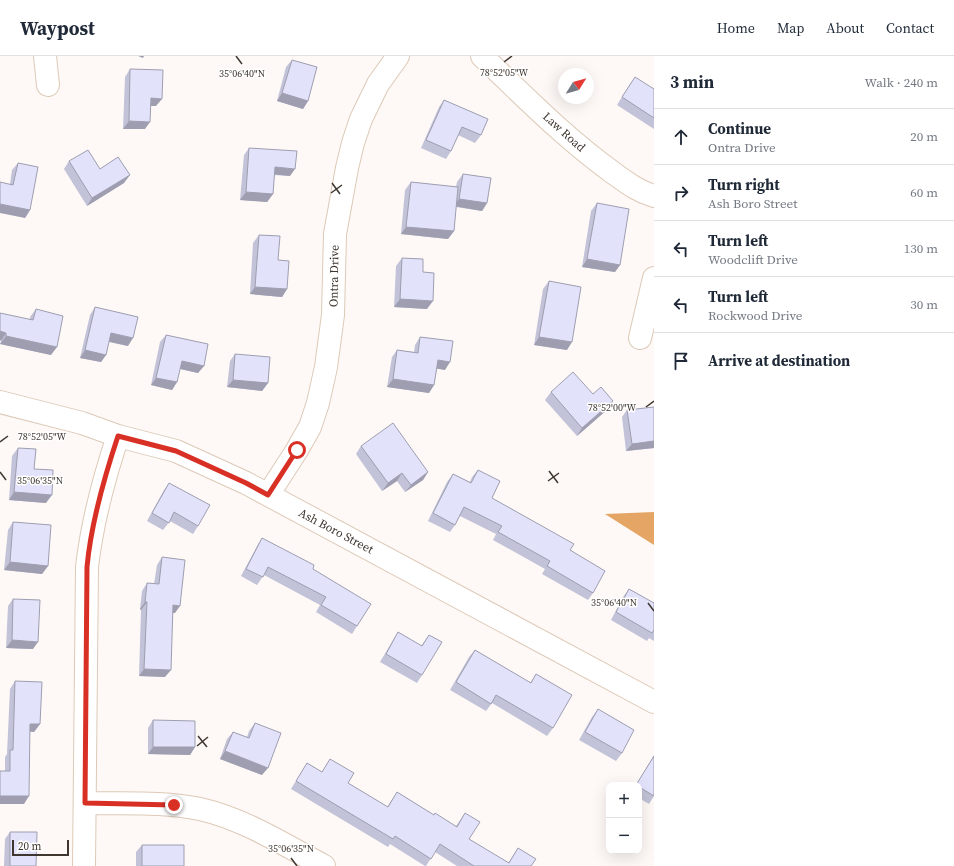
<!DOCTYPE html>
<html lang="en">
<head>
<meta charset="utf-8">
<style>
	body { margin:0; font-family:"Source Serif 4",serif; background:#f2f2f3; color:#1f2937 }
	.controls { position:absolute; right:12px; bottom:12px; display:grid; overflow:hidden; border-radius:8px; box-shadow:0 4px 16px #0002 }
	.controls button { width:36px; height:36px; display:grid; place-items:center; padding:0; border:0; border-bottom:1px solid #e0e1e3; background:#fff; color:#1f2937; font:20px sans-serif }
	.compass { position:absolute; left:558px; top:12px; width:36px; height:36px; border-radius:50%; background:#fff; box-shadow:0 4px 16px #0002; rotate:53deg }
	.scale { position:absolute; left:12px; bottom:10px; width:57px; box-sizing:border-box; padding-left:4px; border:2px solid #3e362f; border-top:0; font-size:11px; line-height:14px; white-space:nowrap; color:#3e362f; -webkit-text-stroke:3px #fff; paint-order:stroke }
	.stop { position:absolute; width:12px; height:12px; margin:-9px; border:3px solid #d93025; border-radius:50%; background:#fff }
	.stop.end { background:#d93025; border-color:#fff; box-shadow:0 1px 4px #0008 }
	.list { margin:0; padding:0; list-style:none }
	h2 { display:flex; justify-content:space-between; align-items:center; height:52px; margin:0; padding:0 16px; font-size:17px }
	h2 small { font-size:13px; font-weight:400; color:#747a83 }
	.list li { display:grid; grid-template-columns:26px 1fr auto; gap:12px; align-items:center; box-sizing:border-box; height:56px; padding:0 16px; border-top:1px solid #e0e1e3 }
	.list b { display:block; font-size:15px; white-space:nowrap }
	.list p { margin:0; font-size:13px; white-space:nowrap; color:#747a83 }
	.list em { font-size:13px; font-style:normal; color:#747a83 }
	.icon { flex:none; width:22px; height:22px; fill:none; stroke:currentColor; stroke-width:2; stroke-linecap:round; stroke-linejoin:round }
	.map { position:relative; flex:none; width:654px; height:810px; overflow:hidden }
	header { display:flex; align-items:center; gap:24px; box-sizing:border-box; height:56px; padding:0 20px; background:#fff; border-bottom:1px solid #e0e1e3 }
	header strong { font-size:19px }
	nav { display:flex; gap:22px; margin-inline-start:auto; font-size:14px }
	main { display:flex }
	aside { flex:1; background:#fff }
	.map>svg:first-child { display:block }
	.forest { fill:#e4a565 }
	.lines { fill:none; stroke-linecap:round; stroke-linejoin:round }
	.minor-casing { stroke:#ddc9b7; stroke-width:24 }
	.minor { stroke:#fff; stroke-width:22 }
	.wall { fill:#c2c2d8 }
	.shaded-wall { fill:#9e9eb0 }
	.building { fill:#e2e2fb; stroke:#9e9eb0 }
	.route { stroke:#d93025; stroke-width:5 }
	.ticks { fill:none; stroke:#3e362f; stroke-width:1.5 }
	.labels { text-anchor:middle; stroke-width:3; stroke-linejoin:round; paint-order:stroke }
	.street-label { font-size:12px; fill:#3e362f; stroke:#fff }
	.ticks-label { font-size:10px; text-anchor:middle; fill:#3e362f; stroke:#fff; stroke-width:3; stroke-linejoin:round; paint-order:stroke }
</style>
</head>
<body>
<header>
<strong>Waypost</strong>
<nav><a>Home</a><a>Map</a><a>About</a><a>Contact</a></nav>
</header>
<main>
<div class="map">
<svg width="654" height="810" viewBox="0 0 654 810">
	<rect width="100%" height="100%" fill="#fef9f6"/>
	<path class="forest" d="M654 456V489L605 458Z"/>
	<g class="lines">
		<defs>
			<path id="minor" d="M45 0 48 29
				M482 0C524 40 565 82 612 116 626 126 637 135 654 140
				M640 282 654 222
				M0 346 82 367 118 380 176 395 246 427 654 646
				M268 439 297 394 310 371 318 347 326 311 333 259 335 178 347 112 353 87 361 63 378 28 398 0
				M85 747C122 748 163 745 200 753 244 763 285 789 324 810
				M84 810 87 511C92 467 104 422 118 380"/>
		</defs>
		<use href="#minor" class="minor-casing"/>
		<use href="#minor" class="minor"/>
	</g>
	<path class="wall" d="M292 4 308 45 303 53 277 45 286 11Z
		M130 13 156 50H150L145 73H123L125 21Z
		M630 28 654 33V73L617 49Z
		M444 44 481 79 475 87 458 79 451 95 446 103 421 92 439 51Z
		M249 92 290 120 274 119 273 138 267 146 240 144 244 99Z
		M69 105 100 113 124 127 87 150 64 113Z
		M18 107 30 154 25 162 10 128 12 114Z
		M463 118 487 147 482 155 456 151 454 175 448 183 401 178 405 134 411 126 456 131 457 126Z
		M597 147 620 209 615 216 582 211 591 155Z
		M259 179 278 204 287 233 282 241 250 238 253 187Z
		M402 202 423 216 427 253 394 251 396 210Z
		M549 225 567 294 534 289 543 233Z
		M95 251 128 290 109 286 106 299 101 306 80 302 90 259Z
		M36 253 51 299 0 288 1 285 0 257 30 264V261Z
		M166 279 204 310 198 317 180 313 177 326 172 334 151 329 160 286Z
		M420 281 445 314 437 312 434 329 429 337 387 331 392 301 397 294 414 296 415 289Z
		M235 298 268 327 262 335 227 331 230 305Z
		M551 336 608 353 577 380 545 344Z
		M654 351V392L626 395 622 361 627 354Z
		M361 390 428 416 423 424 405 436 397 425 382 435 356 398Z
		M18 392 34 413 46 447 9 444 12 400Z
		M478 414 492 442 570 494 593 537 588 544 542 518 545 513 493 484 496 478 460 460 455 469 450 476 428 465 447 426 453 418 470 426 472 421Z
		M169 427 198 470 193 478 170 465 163 474 147 465 164 434Z
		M13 466 48 510 42 518 4 514 8 474Z
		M262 482 313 513 357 570 352 578 316 556 320 549 264 519 257 529 241 520 257 490Z
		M162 501 175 557H173L165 621 139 620 141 554 140 553 142 535 147 527 154 528 157 509Z
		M629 533 654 547V585L649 582 647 585 611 564 623 541Z
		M13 543 33 593 6 592 8 550Z
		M398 576 421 590 429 579 422 619 417 627 380 606 393 584Z
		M475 594 530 627 536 618 553 672 547 680 492 647 486 655 450 634 469 601Z
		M15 625 40 668 34 676 30 675 24 748 5 715V701L7 698 10 633Z
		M598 653 622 697 616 705 579 684 592 661Z
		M153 664 195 691 190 699 148 698V672Z
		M255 667 262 719 220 703 227 683 233 676 247 681 249 675Z
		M654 699V740L649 748 639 742V729H636Z
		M330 703 348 727 387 751 397 736 434 759 456 770 465 757 469 783 508 807 518 792 531 810H457L435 796 426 810H425L390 788 388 791 291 733 307 707 322 716Z
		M10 776 36 810H4L5 783Z
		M142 789 184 810H136V796Z"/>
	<path class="shaded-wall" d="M138 0H144L143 2Z
		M282 37 308 45 303 53 277 45Z
		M151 42 162 43 156 50H145Z
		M129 65 150 66 145 73H123Z
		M275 111 295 113 290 120 270 118Z
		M130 119 124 127 87 150 92 142Z
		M246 136 273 138 267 146 240 144Z
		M459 143 487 147 482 155 453 150Z
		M0 148 30 154 25 162 0 157Z
		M406 171 454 175 448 183 401 178Z
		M587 203 620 209 615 216 582 211Z
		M255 231 287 233 282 241 250 238Z
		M400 243 433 245 427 253 394 251Z
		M0 275 6 277 1 285 0 284Z
		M111 277 133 282 128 290 106 285Z
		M6 280 57 291 51 299 0 288Z
		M539 281 572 286 567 294 534 289Z
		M85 294 106 299 101 306 80 302Z
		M438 304 450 306 445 314 433 312Z
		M182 305 204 310 198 317 176 312Z
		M156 322 177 326 172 334 151 329Z
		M393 323 434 329 429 337 387 331Z
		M233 324 268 327 262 335 227 331Z
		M613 345 608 353 577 380 582 372Z
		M654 385V392L626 395 632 388Z
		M428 416 423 424 405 436 411 429Z
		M402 417 397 425 382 435 388 427Z
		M14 436 52 439 46 447 9 444Z
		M10 506 48 510 42 518 4 514Z
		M145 546H147L141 554 140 553Z
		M173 549 180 550 175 557H167Z
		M12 584 38 586 33 593 6 592Z
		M144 613 171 614 165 621 139 620Z
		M30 668H40L34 676 24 675Z
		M153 691H195L190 699 148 698Z
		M225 695 268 712 262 719 220 703Z
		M0 740H29L24 748H0Z"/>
	<path class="building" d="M292 4 317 11 308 45 282 37Z
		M130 13 163 14 162 43 151 42 150 66 129 65Z
		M635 21 654 33V62L622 41Z
		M444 44 488 63 481 79 462 71 451 95 426 84Z
		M249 92 297 95 295 113 275 111 273 138 246 136Z
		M88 94 100 113 118 101 130 119 92 142 69 105Z
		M18 107 38 111 30 154 0 148V126L13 129Z
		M463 118 491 122 487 147 459 143Z
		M411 126 458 131 454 175 406 171Z
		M597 147 629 153 620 209 587 203Z
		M259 179 280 180 278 204 289 205 287 233 255 231Z
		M402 202 423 203V216L434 217 433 245 400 243Z
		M549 225 581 231 572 286 539 281Z
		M95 251 138 261 133 282 111 277 106 299 85 294Z
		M36 253 63 260 57 291 6 280V277L0 275V257L33 264Z
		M166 279 208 288 204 310 182 305 177 326 156 322Z
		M420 281 453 285 450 306 438 304 434 329 393 323 397 294 418 297Z
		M235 298 270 301 268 327 233 324Z
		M573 316 593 338 601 331 613 345 582 372 551 336Z
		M654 351V385L632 388 627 354Z
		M393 367 428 416 411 429 402 417 388 427 361 390Z
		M18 392 36 393 34 413 53 414 52 439 14 436Z
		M478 414 500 425 492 442 574 488 570 494 605 515 593 537 547 510 550 505 498 476 502 470 464 451 455 469 433 457 453 418 471 427Z
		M169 427 210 449 198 470 174 456 169 467 152 457Z
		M13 466 51 469 48 510 10 506Z
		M262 482 314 509 313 513 371 548 357 570 321 549 326 541 268 511 263 521 246 513Z
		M162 501 185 504 180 550 173 549 171 614 144 613 147 546H145L147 527 159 528Z
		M629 533 654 547V574L652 577 616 556Z
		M13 543 40 544 38 586 12 584Z
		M398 576 422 590 429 579 442 586 422 619 386 598Z
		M475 594 531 627 536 618 572 639 553 672 496 639 491 648 456 626Z
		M15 625 42 626 40 668H30L29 740H0V715H10V694H13Z
		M598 653 634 674 622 697 585 676Z
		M153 664 195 665V691H153Z
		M255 667 281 677 268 712 225 695 233 676 249 682Z
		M654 700V740L639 731V729H636Z
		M330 703 354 717 348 727 388 751 397 736 434 759 435 757 457 771 465 757 480 766 469 783 509 807 518 792 536 803 531 810H474L440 788 431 803 395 780 393 783 296 725 307 707 322 716Z
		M10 776H37L36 810H10Z
		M142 789H184V810H142Z"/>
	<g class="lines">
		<path class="route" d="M174 749 85 747 87 511C91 467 104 422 118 380L176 395 246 427 268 439 297 394"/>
	</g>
	<path class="ticks" d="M236 0 242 8M504 6 512 0M332 127 340 138M331 137 342 129M646 351 654 345M0 386 8 380M549 415 558 427M0 416 6 424M548 425 559 417M648 547 654 555M198 680 207 691M197 690 208 681M291 802 297 810"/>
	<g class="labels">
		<g class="street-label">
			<text transform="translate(564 76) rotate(42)" y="4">Law Road</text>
			<text transform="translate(334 220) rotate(-89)" y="4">Ontra Drive</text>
			<text transform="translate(336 475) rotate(28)" y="4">Ash Boro Street</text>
		</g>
	</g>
	<g class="ticks-label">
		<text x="504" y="20">78°52'05"W</text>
		<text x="242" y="21">35°06'40"N</text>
		<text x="612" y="355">78°52'00"W</text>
		<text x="42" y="384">78°52'05"W</text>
		<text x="40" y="428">35°06'35"N</text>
		<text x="614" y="550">35°06'40"N</text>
		<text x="291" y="796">35°06'35"N</text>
	</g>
</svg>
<div class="controls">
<button>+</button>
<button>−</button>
</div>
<svg class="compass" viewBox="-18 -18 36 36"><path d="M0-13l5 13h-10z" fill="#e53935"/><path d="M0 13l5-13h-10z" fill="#747a83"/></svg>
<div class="scale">20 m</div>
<div class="stop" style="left:297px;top:394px"></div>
<div class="stop end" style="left:174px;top:749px"></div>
</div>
<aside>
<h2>3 min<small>Walk · 240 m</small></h2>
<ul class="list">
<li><svg class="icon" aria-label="ahead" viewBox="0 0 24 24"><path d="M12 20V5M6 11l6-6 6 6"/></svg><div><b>Continue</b><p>Ontra Drive</p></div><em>20 m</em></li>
<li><svg class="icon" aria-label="right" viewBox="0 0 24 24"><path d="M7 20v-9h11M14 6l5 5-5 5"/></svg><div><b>Turn right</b><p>Ash Boro Street</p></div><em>60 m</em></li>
<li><svg class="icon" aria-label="left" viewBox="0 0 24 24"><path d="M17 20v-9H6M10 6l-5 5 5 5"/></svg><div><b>Turn left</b><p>Woodclift Drive</p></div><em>130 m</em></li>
<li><svg class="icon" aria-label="left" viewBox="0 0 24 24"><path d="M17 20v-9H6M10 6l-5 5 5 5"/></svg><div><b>Turn left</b><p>Rockwood Drive</p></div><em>30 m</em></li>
<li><svg class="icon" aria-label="arrive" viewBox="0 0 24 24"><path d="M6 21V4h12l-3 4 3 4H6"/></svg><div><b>Arrive at destination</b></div></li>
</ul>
</aside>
</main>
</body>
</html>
